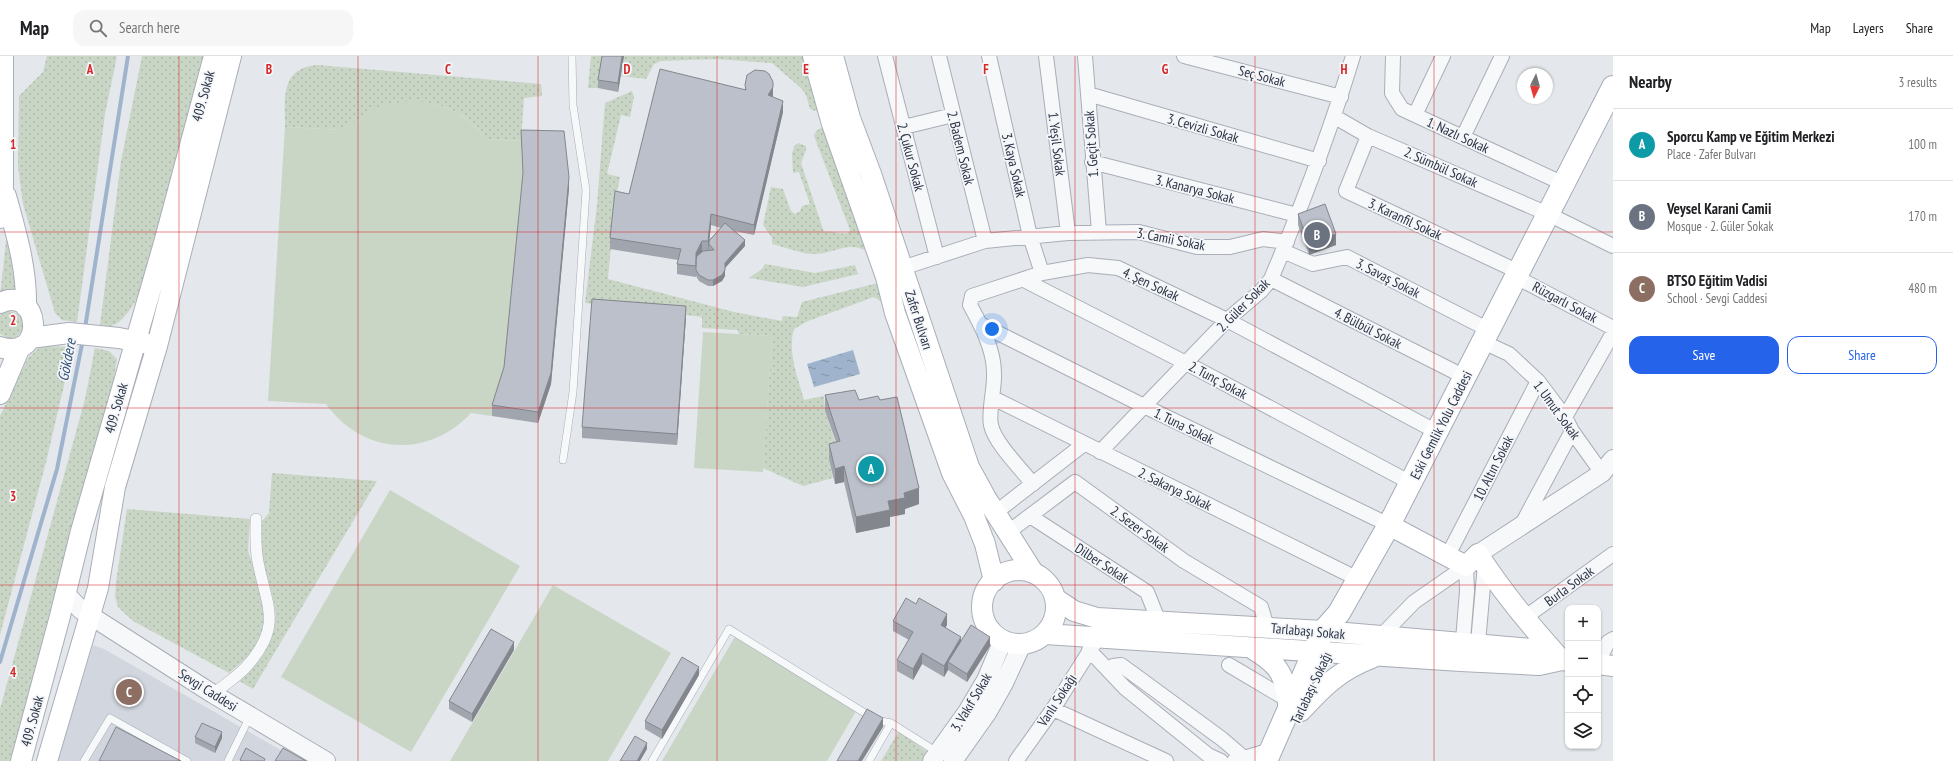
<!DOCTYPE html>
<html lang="en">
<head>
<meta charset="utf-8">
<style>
	body { margin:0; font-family:"PT Sans Narrow",sans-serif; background:#f6f6f6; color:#202124 }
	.controls { position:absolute; right:12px; bottom:12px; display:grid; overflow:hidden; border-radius:8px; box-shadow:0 1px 3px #0004 }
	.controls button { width:36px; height:36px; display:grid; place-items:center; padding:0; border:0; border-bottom:1px solid #e0e0e0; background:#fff; color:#202124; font:20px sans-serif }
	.compass { position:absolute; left:1517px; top:12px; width:36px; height:36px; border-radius:50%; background:#fff; box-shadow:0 1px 3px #0004; rotate:185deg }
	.you { position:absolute; left:992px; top:273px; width:14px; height:14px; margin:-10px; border:3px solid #fff; border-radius:50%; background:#1a73e8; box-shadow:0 0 0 6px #1a73e833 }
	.badge { display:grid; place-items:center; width:26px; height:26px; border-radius:50%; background:#2563eb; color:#fff; font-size:13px; font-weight:700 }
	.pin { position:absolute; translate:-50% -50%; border:2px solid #fff; box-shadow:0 1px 4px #0006 }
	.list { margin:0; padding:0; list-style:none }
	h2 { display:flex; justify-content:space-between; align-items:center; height:52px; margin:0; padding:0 16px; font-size:17px }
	h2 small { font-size:13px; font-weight:400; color:#757577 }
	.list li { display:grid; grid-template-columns:26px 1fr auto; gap:12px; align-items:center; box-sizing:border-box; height:72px; padding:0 16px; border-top:1px solid #e0e0e0 }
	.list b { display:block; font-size:15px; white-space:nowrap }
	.list p { margin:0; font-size:13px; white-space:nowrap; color:#757577 }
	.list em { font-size:13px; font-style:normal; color:#757577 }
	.actions { display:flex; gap:8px; padding:12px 16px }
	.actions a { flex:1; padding:9px 0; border:1px solid #2563eb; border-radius:12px; text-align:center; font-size:14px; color:#2563eb }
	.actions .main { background:#2563eb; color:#fff }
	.icon { flex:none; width:22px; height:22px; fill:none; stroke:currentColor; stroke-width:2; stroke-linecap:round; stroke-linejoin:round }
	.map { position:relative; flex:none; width:1613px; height:705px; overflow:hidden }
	header { display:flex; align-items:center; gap:24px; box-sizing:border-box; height:56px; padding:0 20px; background:#fff; border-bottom:1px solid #e0e0e0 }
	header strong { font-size:19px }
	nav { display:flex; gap:22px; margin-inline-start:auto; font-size:14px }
	.search { width:280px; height:36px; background:#f6f6f6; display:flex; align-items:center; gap:10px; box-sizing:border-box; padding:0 14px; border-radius:12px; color:#757577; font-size:15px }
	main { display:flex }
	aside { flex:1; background:#fff }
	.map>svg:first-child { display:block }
	.built { fill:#d2d6de }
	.grass { fill:url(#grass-dots) }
	.garden { fill:#c9d6c5 }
	.water { fill:url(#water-ripples) }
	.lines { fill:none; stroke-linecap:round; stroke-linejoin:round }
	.stream { stroke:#9fb4cc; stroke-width:4 }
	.service-casing { stroke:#a9aeb7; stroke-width:8 }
	.pedestrian-casing { stroke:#a9aeb7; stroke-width:12 }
	.minor-casing { stroke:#a9aeb7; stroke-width:16 }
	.tertiary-casing { stroke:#a9aeb7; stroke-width:20 }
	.secondary-casing { stroke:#a9aeb7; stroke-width:22 }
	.primary-casing { stroke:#a3abb8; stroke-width:24 }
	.service { stroke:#f7f8fa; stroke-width:7 }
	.pedestrian { stroke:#f7f8fa; stroke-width:11 }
	.minor { stroke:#f7f8fa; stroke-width:14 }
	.tertiary { stroke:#f7f8fa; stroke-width:18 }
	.secondary { stroke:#fff; stroke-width:20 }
	.primary { stroke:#fff; stroke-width:22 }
	.wall { fill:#a1a5ae; fill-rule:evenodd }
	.shaded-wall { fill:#83868d }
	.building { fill:#bbc0ca; stroke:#83868d }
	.grid { fill:none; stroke:#d62828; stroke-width:1; stroke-opacity:0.55 }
	.labels { text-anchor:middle; stroke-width:3.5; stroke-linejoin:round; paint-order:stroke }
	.street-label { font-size:14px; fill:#2b3445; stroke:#f4f6f9 }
	.water-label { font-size:15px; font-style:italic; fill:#34527a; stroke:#f4f6f9 }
	.grid-label { font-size:13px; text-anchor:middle; font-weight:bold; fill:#d62828; stroke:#f4f6f9; stroke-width:3.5; stroke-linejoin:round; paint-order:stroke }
</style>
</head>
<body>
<header>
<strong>Map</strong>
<div class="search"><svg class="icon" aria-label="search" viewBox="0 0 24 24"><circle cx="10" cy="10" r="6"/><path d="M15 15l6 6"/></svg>Search here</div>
<nav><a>Map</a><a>Layers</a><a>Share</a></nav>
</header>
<main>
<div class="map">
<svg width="1613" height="705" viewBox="0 0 1613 705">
	<defs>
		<pattern id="grass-dots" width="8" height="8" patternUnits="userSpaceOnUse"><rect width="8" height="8" fill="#c9d6c5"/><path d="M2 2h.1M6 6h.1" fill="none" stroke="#adb8ab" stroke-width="1.8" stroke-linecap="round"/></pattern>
		<pattern id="water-ripples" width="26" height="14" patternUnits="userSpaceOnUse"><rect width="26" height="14" fill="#9fb4cc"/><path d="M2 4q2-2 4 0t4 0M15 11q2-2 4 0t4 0" fill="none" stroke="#8293a7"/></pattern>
	</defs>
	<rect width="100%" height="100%" fill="#e4e7ec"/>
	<path class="built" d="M93 589 104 593 300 705H58Z"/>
	<path class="grass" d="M47 0H117L105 58 77 266 62 264 55 257 23 148 18 111 19 40 43 16Z
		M142 0H205L144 229C137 242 125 268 110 270 107 270 103 269 100 269L121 105Z
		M591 0H603L598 32H588Z
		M624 0H811L819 56 810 53 806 39 801 32 772 7 716 3 661 5 654 8 646 23 621 20Z
		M317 9 541 28 542 40 524 42 521 85 486 83C453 36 385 34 345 74L285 71C285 42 280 12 317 9Z
		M632 35 634 41 630 61 621 59 607 118 620 121 615 146 608 223 734 256 782 265 783 260 797 261 802 246 882 226 886 249 874 241 808 265 794 273C787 296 798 322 804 344L824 340 825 355 840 401 829 404 833 422 803 430 763 412 772 280 739 278 738 274 702 272V261L585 247 597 149 605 47Z
		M823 71 867 195C847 184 833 199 812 198 799 197 785 191 772 188V182L763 169 771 131 783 133 791 155 795 158 800 155 802 150 810 148 799 116 793 117 792 97 795 89 799 87 806 90V94L801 107 824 176C834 174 838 179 848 177L850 174 814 80 816 75Z
		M7 176 23 240 0 241Z
		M765 208 815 217 855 209 858 218 803 231 749 222 762 213Z
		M7 255C26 255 29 279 10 283L0 278V259Z
		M41 290 73 291 46 406 0 579V360L28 302Z
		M95 292 109 295 117 303 114 322 11 705H0V653L85 343Z
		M272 417 377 425 253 633 236 623C264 606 282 576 273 542 270 528 262 515 260 501 259 489 260 476 260 464H263L269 457Z
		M127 453 250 463 248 495 266 545 264 574 251 598 229 617 133 565 118 551 115 540 116 526Z
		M899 675 930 698 926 705H881Z"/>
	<path class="garden" d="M418 45C446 48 469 60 486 83L521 85 523 128 504 322 492 360 471 357C428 403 363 399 326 348L268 345 285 71 345 74C365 54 390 45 418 45Z
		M703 276 772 280 763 416 694 412Z
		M390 434 520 510 411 696 281 621Z
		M553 529 671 597 608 705H450Z
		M736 579 859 650 827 705H662Z"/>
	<path class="water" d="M853 294 860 318 814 331 807 308Z"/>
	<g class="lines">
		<path class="stream" d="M85 272 128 0
			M0 606 57 413 83 283"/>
		<defs>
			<path id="service" d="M563 404 573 336 586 134 573 49 572 0
				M84 705 110 662 187 705
				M228 705 250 660
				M652 705 729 573 876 664 891 667 937 696
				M869 705 891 667"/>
			<path id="pedestrian" d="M213 638C224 629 237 621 246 611 283 570 267 552 258 506 255 492 256 477 256 463"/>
			<path id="minor" d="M885 0 937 201
				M939 0 985 185
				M989 0 1030 180 1042 217
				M1046 0 1068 177
				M1085 0 1099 176
				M1184 0 1341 41
				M1393 0 1392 37 1402 53 1564 128
				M1088 38 1319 105
				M1415 59 1443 0
				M1335 61 1368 80 1548 158 1613 190
				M904 71 953 59
				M1368 80 1346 135 1519 216
				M1463 81 1502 0
				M1092 106 1297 159
				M1283 195 1313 208 1347 201 1489 274
				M902 212 985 185 1068 177 1139 176 1197 191H1230L1263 183 1287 186
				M1516 221 1613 272
				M1271 223 1465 321
				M1024 224 1186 307 1411 427
				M980 268 1144 350 1389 469
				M1483 286 1509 298 1538 325 1565 361 1572 375 1602 417
				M993 342 1358 523
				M1565 361 1613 277
				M1100 396 1227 264 1261 235 1271 223C1302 150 1330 76 1353 0
				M1033 428C1021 413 994 386 991 369 988 357 995 331 994 317 994 293 981 269 970 249L972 240 1042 217 1088 209 1118 212 1227 264 1437 376
				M995 457 1084 388
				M1030 460 1147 536 1159 566
				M1521 470 1572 375
				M1007 477 1075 426 1184 505 1261 551 1267 571
				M1448 499 1538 325
				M1524 562 1613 498
				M1380 581 1414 546 1466 510 1467 535 1462 596
				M1089 594 1125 632 1208 699 1221 705
				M1477 598 1485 508
				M1598 606 1608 586 1613 583
				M1229 609 1288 644
				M1108 614 1113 610 1121 609 1222 683 1243 701
				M1053 653 1166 705
				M1016 705 1053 653 1094 588
				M1234 705 1271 694"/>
			<path id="tertiary" d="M1478 498 1602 417 1613 403
				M66 538 81 554 91 560 213 638 326 705
				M932 705 967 656 986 624 1003 584
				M953 705 987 657 1004 627 1022 588"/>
			<path id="secondary" d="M813 0 832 68 886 221 895 257 952 417 974 460 985 488 994 525
				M833 0 850 62 871 118 969 411 986 442 1033 516
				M6 140C16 177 27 212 26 251
				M0 162 3 132V0
				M0 247C40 228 48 306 0 291
				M30 282 69 277 119 282 149 288
				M0 338 20 291
				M1389 469 1466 510 1478 498C1501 534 1528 567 1557 599
				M982 551a37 37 0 1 1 74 0a37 37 0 1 1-74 0Z
				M1056 543 1074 555 1097 562 1323 575 1543 594 1562 604
				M1045 578 1461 605 1539 609 1562 604 1568 605
				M1251 592C1283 611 1284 619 1289 654
				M1598 608 1613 610
				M1301 655C1324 630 1340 614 1372 602
				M21 705 60 560 81 475 164 187 214 0
				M47 705 98 532 115 431 157 290 231 0"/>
			<path id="primary" d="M1266 705 1323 575 1339 557 1389 469 1613 31"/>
		</defs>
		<use href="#service" class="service-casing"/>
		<use href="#pedestrian" class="pedestrian-casing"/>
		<use href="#minor" class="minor-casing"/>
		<use href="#tertiary" class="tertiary-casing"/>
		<use href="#secondary" class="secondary-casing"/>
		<use href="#primary" class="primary-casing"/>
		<use href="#service" class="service"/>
		<use href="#pedestrian" class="pedestrian"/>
		<use href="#minor" class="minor"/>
		<use href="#tertiary" class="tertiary"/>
		<use href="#secondary" class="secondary"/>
		<use href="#primary" class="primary"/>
	</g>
	<path class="wall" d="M602 0H624L618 36 598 32V24Z
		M745 29 773 41 783 56 754 179 734 175 745 190 725 212V220L722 225 713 230H708L699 225 696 220V221L677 218V208L678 204 610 193V182L629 138 745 33ZM711 169 721 172 709 184Z
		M521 74 569 132 551 328 538 367 492 360V349L504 311 523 121Z
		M1298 158 1336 189 1309 199 1298 169Z
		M686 261 677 389 582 382V371Z
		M825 339 859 344 919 448 905 453V458L890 461V470L856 477 844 426 835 428 829 404V388L836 386 825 355Z
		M893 565 947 569 945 572 961 585 990 590 967 626 948 614 944 621 922 608 913 624 897 615V604L909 584 893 575Z
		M514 594 472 666 449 653V645Z
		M699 619 662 683 645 673V665Z
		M195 681 222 682 215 697 195 687Z"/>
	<path class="shaded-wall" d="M622 0H624L618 36V27Z
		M773 26V42L768 39Z
		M783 45V56L754 179V169Z
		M569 121V132L551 328 538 367V356Z
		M711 158V169L709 189V188L708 196V185Z
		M1336 178V189L1309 199V188Z
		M745 184V190L725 212V220L722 225 713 230V224L725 207Z
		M702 185V196L696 208V197Z
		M686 250V261L677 389V378Z
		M844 410V426L835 428V413Z
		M919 432V448L905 453V458L890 461V470L856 477V461L904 437Z
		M947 558V569L941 580V569Z
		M961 581V592L948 606V614L944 621V610Z
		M990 581V590L967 626V618Z
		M514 586V594L472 666V658Z
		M922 597V608L913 624V613Z
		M699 611V619L662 683V674Z
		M883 662V671L862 705H858Z
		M222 676V682L215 697V691Z
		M647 687V693L640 705H637Z"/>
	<path class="building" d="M602 0H622L618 27 598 24Z
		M660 13 746 34 745 29 747 19 755 14 765 15 769 18 773 26V31L768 39 783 45 754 169 711 158 708 185H702L696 197V210L677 208 681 193 610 182 615 135 629 138Z
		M521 74 564 75 569 121 551 317 538 356 492 349 504 311 523 117Z
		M1325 148 1336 178 1309 188 1298 158Z
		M725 167 745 184 725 207V214L722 219 713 224H708L699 219 696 214V204L697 200 703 195 714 194 709 188V185Z
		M592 243 686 250 677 378 582 371Z
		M855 334 859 344 878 340 880 344 897 341 919 432 904 437 905 442 888 445 890 454 856 461 844 410 835 413 829 388 840 385 825 339Z
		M906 542 916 548 919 542 947 558 941 569 961 581 944 610 922 597 913 613 897 604 913 576 893 565Z
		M971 569 990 581 967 618 948 606Z
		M491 573 514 586 472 658 449 645Z
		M682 601 699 611 662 674 645 665Z
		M867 653 883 662 858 705H837Z
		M202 667 222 676 215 691 195 681Z
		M116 671 181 705H99Z
		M635 680 647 687 637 705H620Z
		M246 692 265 703 264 705H242L240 704Z
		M283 692 306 705H275Z"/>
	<path class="grid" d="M179 0V705M358 0V705M538 0V705M717 0V705M896 0V705M1075 0V705M1255 0V705M1434 0V705M0 176H1613M0 352H1613M0 529H1613"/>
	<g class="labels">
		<g class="street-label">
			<text transform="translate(1262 20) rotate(15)" y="5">Seç Sokak</text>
			<text transform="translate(203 40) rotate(-75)" y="5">409. Sokak</text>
			<text transform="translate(1203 72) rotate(16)" y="5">3. Cevizli Sokak</text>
			<text transform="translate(1458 79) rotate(25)" y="5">1. Nazlı Sokak</text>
			<text transform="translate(1057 88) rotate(83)" y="5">1. Yeşil Sokak</text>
			<text transform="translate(1091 88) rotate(-94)" y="5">1. Geçit Sokak</text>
			<text transform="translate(961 92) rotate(76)" y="5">2. Badem Sokak</text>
			<text transform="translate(911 101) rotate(75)" y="5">2. Çukur Sokak</text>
			<text transform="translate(1014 109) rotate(77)" y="5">3. Kaya Sokak</text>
			<text transform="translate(1441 111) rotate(24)" y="5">2. Sümbül Sokak</text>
			<text transform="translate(1195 133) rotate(14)" y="5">3. Kanarya Sokak</text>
			<text transform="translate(1405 163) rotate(25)" y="5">3. Karanfil Sokak</text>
			<text transform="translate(1171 183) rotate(11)" y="5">3. Camii Sokak</text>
			<text transform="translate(1388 222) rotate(27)" y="5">3. Savaş Sokak</text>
			<text transform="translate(1151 228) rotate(25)" y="5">4. Şen Sokak</text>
			<text transform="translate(1565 246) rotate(28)" y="5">Rüzgarlı Sokak</text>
			<text transform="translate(1243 249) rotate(-45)" y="5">2. Güler Sokak</text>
			<text transform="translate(919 264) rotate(72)" y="5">Zafer Bulvarı</text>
			<text transform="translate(1368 272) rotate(27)" y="5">4. Bülbül Sokak</text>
			<text transform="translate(1218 324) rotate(28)" y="5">2. Tunç Sokak</text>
			<text transform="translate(116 352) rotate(-74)" y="5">409. Sokak</text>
			<text transform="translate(1557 354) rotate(54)" y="5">1. Umut Sokak</text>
			<text transform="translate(1441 369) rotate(-63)" y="5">Eski Gemlik Yolu Caddesi</text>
			<text transform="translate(1184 370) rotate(26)" y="5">1. Tuna Sokak</text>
			<text transform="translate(1493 412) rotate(-63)" y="5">10. Altın Sokak</text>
			<text transform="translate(1175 433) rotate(26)" y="5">2. Sakarya Sokak</text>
			<text transform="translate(1140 473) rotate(36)" y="5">2. Sezer Sokak</text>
			<text transform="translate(1102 507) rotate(33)" y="5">Dilber Sokak</text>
			<text transform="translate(1569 530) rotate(-36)" y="5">Burla Sokak</text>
			<text transform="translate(1308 575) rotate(5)" y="5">Tarlabaşı Sokak</text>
			<text transform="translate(1311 632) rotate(-65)" y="5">Tarlabaşı Sokağı</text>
			<text transform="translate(208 634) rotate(32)" y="5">Sevgi Caddesi</text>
			<text transform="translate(1057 644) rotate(-57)" y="5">Vanlı Sokağı</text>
			<text transform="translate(971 646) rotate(-59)" y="5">3. Vakıf Sokak</text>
			<text transform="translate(32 665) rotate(-75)" y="5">409. Sokak</text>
		</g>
		<g class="water-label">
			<text transform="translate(67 304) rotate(-79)" y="5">Gökdere</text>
		</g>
	</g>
	<g class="grid-label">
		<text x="90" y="18">A</text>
		<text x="269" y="18">B</text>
		<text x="448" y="18">C</text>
		<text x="627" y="18">D</text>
		<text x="806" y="18">E</text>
		<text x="986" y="18">F</text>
		<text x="1165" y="18">G</text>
		<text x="1344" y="18">H</text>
		<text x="13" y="93">1</text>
		<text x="13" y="269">2</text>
		<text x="13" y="445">3</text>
		<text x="13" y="621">4</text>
	</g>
</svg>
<div class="controls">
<button>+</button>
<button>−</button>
<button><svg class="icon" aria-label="locate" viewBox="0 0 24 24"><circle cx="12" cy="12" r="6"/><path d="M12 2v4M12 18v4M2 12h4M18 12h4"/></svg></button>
<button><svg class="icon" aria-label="layers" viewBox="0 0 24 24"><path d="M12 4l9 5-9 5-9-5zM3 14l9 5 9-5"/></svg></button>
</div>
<svg class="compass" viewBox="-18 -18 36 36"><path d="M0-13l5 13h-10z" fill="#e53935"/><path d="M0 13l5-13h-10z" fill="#757577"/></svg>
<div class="you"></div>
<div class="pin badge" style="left:871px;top:413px;background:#0f9aa8">A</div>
<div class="pin badge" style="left:1317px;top:179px;background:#6b7280">B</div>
<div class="pin badge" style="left:129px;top:636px;background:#8d6e63">C</div>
</div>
<aside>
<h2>Nearby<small>3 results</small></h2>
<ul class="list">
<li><span class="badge" style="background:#0f9aa8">A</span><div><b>Sporcu Kamp ve Eğitim Merkezi</b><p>Place · Zafer Bulvarı</p></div><em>100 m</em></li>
<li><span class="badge" style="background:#6b7280">B</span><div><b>Veysel Karani Camii</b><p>Mosque · 2. Güler Sokak</p></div><em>170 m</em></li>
<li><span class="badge" style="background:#8d6e63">C</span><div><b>BTSO Eğitim Vadisi</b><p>School · Sevgi Caddesi</p></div><em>480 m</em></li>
</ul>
<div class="actions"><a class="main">Save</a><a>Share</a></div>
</aside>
</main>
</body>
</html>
